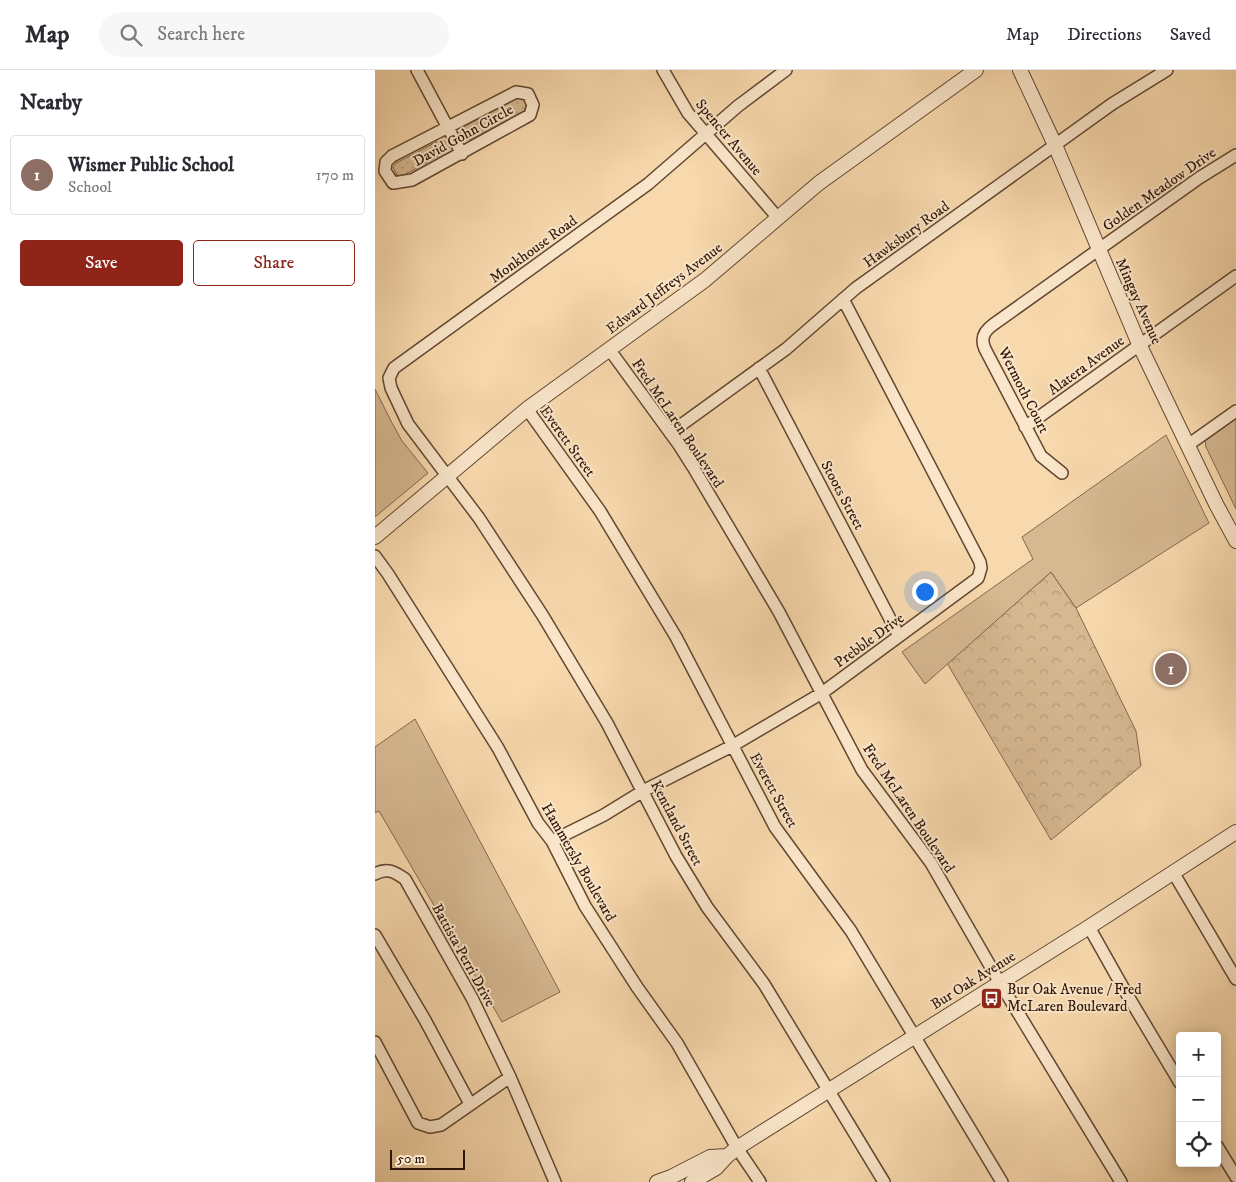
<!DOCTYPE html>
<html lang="en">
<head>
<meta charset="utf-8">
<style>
	body { margin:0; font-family:"IM FELL DW Pica",serif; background:#f7f7f7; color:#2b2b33 }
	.controls { position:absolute; right:15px; bottom:15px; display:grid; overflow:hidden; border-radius:5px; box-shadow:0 2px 12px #0003 }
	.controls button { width:45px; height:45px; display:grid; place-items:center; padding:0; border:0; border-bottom:1px solid #e1e1e2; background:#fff; color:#2b2b33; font:25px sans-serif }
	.scale { position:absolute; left:15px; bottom:12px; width:75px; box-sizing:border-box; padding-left:5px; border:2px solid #301608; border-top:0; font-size:14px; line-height:18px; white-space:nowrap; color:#301608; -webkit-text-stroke:4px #fae6ca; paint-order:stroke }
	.you { position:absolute; left:549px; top:521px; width:18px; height:18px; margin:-12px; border:4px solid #fff; border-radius:50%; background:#1a73e8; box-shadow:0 0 0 8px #1a73e833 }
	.badge { display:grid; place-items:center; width:32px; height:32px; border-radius:50%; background:#8f2418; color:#fff; font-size:16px; font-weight:700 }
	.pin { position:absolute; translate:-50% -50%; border:2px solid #fff; box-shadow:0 1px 5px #0006 }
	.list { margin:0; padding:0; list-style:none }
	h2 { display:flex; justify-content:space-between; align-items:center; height:65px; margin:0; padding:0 20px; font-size:21px }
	h2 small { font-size:16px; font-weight:400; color:#7c7c81 }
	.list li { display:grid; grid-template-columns:32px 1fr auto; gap:15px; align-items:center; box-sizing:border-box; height:80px; margin:0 10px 10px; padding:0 10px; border:1px solid #e1e1e2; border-radius:5px }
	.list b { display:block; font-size:19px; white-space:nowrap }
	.list p { margin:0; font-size:16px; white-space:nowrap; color:#7c7c81 }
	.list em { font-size:16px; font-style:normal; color:#7c7c81 }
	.actions { display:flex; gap:10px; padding:15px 20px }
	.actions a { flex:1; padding:11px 0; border:1px solid #8f2418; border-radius:5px; text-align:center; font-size:18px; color:#8f2418 }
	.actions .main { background:#8f2418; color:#fff }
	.icon { flex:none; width:28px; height:28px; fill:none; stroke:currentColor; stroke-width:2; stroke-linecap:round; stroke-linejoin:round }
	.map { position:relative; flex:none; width:861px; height:1112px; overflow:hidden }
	header { display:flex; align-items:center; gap:30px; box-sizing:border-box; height:70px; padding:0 25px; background:#fff; border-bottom:1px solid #e1e1e2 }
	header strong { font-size:24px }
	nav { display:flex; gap:28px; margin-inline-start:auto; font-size:18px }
	.search { width:350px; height:45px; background:#f7f7f7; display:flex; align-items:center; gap:12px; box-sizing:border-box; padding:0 18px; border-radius:28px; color:#7c7c81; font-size:19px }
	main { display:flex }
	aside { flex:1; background:#fff }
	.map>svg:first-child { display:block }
	.grass { fill:url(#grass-dots); stroke:#83674c }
	.forest { fill:url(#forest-crowns); stroke:#83674c }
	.green { fill:#d6b891; stroke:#83674c }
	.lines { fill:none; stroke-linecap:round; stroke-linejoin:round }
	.minor-casing { stroke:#624731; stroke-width:14 }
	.tertiary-casing { stroke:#624731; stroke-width:16 }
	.minor { stroke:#fae6ca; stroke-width:11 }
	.tertiary { stroke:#fae6ca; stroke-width:14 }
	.labels { text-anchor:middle; stroke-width:4; stroke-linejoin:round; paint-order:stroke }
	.street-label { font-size:15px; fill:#301608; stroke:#fae6ca }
	.poi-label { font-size:15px; fill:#301608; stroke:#fae6ca; text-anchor:start }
</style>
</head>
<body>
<header>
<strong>Map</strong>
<div class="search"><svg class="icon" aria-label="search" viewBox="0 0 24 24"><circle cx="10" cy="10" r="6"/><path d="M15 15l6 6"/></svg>Search here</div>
<nav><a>Map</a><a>Directions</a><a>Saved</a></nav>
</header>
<main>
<aside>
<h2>Nearby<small></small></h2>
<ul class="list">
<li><span class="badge" style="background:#8d6e63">1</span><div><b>Wismer Public School</b><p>School</p></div><em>170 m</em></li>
</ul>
<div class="actions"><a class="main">Save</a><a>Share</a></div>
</aside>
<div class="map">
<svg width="861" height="1112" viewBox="0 0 861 1112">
	<defs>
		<pattern id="grass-dots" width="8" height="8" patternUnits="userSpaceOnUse" patternTransform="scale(1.25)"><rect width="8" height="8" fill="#d6b891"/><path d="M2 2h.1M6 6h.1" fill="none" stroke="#b89d7c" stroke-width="1.8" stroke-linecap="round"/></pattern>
		<pattern id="forest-crowns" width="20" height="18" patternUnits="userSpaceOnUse" patternTransform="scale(1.25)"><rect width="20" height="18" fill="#d6b891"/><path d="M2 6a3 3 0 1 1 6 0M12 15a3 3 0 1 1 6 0" fill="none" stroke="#b89d7c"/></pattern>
	</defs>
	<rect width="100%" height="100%" fill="#f8d9ad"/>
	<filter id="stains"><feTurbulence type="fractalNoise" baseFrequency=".004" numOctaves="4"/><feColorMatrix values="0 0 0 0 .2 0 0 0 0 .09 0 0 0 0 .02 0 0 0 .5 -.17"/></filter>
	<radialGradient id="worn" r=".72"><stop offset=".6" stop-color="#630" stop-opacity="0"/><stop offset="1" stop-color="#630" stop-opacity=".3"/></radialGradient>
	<path class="grass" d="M142 28H146L151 32V36L149 41 97 69 92 70 87 68 85 62 90 56Z
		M67 69 74 75V79L71 82 31 104 24 106 21 104 18 97 21 93Z"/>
	<path class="forest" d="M676 502 701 538 761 661 766 696 676 770 572 593Z"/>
	<path class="green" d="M0 319 17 353 27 371 53 403 0 447Z
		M861 349V439L831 377 830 371Z
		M791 365 834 453 701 538 676 502 550 614 527 582 658 489 647 467Z
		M40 649 185 922 127 952 4 741 0 743V677Z"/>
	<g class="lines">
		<defs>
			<path id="minor" d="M42 0 87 84
				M288 0 313 43 403 148
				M411 0 363 36 273 114 19 298 14 308 16 318 33 354 104 448 168 546 232 653 301 786 332 837 389 914 509 1112
				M141 22 153 24 158 35 155 45 37 110 18 113 10 101 11 92 17 86Z
				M234 279 304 375 318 397 404 542 487 700 556 793 625 913 746 1112
				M384 298 524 566
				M152 339 225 441 301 567 400 757 476 861 627 1112
				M650 357 861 206
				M295 363 411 279 481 218 737 34 792 0
				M813 375 861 341
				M687 403 666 386 610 279C605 268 609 261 619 254L824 108 861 85
				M0 486 13 504 123 678 163 753 177 771 210 836 262 917 302 973 362 1078 385 1112
				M177 771 229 745 268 721 357 676 447 623 603 508 606 498 605 492 468 229
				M798 802 861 909
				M0 804C12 797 20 802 30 809L97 928 135 1007 180 1112
				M714 857 750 921 805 1013
				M0 865 50 950 95 1034
				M0 972 43 1053 55 1057 66 1055 135 1007
				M842 1076 861 1107"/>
			<path id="tertiary" d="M645 0 680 75 764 274 841 434 861 471
				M0 467 152 339 330 210 444 113 601 0
				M282 1112 296 1107 335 1087 352 1086
				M317 1112 341 1098 352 1086 362 1078 714 857 861 762"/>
		</defs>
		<use href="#minor" class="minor-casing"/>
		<use href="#tertiary" class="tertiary-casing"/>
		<use href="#minor" class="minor"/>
		<use href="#tertiary" class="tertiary"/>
	</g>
	<defs>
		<symbol id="bus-square" viewBox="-11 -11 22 22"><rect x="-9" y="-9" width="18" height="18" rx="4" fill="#8f2418" stroke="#fae6ca"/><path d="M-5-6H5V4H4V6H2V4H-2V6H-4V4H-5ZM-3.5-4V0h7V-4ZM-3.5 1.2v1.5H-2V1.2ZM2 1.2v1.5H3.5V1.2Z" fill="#fff"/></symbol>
	</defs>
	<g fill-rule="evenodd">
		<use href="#bus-square" x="604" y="916" width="25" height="25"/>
	</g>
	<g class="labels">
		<g class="street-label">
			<text transform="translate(88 65) rotate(-29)" y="5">David Gohn Circle</text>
			<text transform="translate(354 67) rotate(50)" y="5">Spencer Avenue</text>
			<text transform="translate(784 119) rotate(-35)" y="5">Golden Meadow Drive</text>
			<text transform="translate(531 164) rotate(-36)" y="5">Hawksbury Road</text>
			<text transform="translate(158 179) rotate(-36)" y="5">Monkhouse Road</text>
			<text transform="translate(289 218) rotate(-37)" y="5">Edward Jeffreys Avenue</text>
			<text transform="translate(764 231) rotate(66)" y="5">Mingay Avenue</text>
			<text transform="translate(711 295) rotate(-36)" y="5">Alatera Avenue</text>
			<text transform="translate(649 320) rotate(63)" y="5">Wermoth Court</text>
			<text transform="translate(303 353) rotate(56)" y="5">Fred McLaren Boulevard</text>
			<text transform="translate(193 371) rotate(54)" y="5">Everett Street</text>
			<text transform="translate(468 425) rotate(62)" y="5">Stoots Street</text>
			<text transform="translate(494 570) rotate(-36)" y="5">Prebble Drive</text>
			<text transform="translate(399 720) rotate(61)" y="5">Everett Street</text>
			<text transform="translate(534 738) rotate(56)" y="5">Fred McLaren Boulevard</text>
			<text transform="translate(302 753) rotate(62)" y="5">Kentland Street</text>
			<text transform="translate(204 792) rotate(60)" y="5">Hammersly Boulevard</text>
			<text transform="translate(89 885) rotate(61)" y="5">Battista Perri Drive</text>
			<text transform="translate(598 910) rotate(-32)" y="5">Bur Oak Avenue</text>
		</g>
		<g class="poi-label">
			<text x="632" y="924">Bur Oak Avenue / Fred<tspan x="632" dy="17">McLaren Boulevard</tspan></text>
		</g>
	</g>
	<rect width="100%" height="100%" filter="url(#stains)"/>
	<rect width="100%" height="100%" fill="url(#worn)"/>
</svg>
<div class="controls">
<button>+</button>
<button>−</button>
<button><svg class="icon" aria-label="locate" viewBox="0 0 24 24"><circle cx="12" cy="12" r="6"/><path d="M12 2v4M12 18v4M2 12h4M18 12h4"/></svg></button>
</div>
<div class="scale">50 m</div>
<div class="you"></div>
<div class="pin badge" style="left:796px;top:599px;background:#8d6e63">1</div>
</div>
</main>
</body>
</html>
